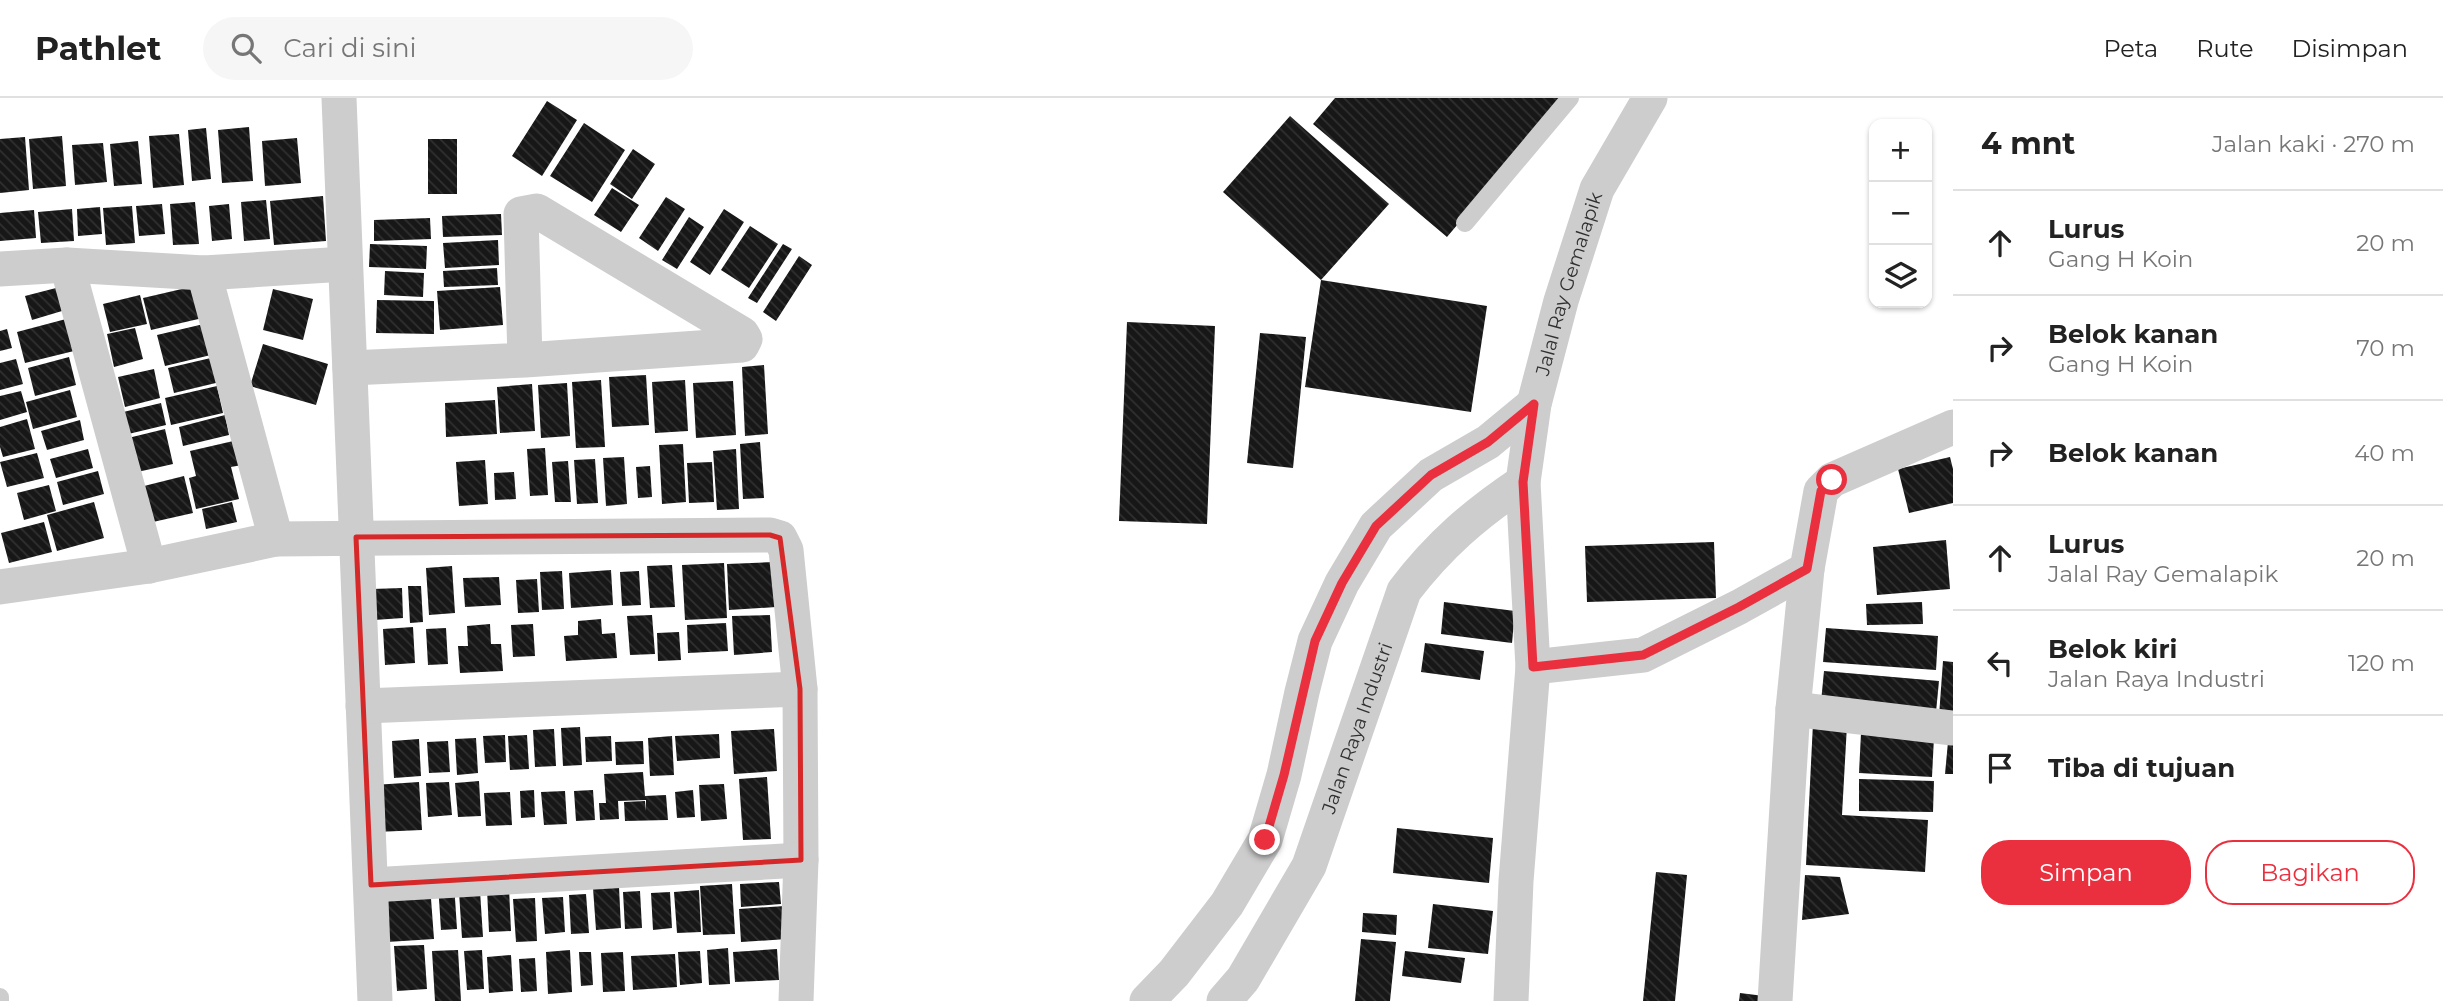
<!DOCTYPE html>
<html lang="id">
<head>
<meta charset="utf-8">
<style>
	body { margin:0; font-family:Montserrat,sans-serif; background:#f6f6f6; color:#222 }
	.controls { position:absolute; right:21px; top:21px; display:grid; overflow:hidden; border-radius:14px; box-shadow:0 2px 5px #0004 }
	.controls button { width:63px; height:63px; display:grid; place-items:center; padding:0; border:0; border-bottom:2px solid #e0e0e0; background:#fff; color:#222; font:35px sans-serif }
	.stop { position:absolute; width:21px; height:21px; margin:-16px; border:5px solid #ea2f3e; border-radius:50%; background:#fff }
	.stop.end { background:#ea2f3e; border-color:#fff; box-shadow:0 2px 7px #0008 }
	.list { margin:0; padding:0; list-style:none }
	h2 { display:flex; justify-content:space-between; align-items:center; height:91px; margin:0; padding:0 28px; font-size:30px }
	h2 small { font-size:23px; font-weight:400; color:#767676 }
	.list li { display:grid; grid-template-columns:46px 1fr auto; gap:21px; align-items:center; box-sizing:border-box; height:105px; padding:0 28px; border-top:2px solid #e0e0e0 }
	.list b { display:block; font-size:26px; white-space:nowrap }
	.list p { margin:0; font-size:23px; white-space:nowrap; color:#767676 }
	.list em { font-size:23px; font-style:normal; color:#767676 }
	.actions { display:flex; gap:14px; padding:21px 28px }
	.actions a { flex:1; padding:16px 0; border:2px solid #ea2f3e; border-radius:28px; text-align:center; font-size:24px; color:#ea2f3e }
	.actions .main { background:#ea2f3e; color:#fff }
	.icon { flex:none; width:38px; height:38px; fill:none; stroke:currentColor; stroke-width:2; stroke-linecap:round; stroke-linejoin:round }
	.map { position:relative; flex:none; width:1953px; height:903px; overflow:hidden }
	header { display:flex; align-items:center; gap:42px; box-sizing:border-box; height:98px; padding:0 35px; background:#fff; border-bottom:2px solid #e0e0e0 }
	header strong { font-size:33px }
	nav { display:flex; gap:38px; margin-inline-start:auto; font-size:24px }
	.search { width:490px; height:63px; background:#f6f6f6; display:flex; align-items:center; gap:18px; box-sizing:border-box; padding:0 24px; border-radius:38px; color:#767676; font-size:26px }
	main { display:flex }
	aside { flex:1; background:#fff }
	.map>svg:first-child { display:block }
	.building { fill:url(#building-back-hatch) }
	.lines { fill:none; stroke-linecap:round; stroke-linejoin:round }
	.lane { stroke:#cdcdcd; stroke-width:18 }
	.street { stroke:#cdcdcd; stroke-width:35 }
	.route { stroke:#ea2f3e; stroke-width:9 }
	.marked { fill:none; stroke:#d62828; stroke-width:5; stroke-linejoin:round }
	.labels { text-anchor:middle; stroke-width:7; stroke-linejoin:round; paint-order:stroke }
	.street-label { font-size:19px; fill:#303030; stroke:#fff }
</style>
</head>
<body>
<header>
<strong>Pathlet</strong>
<div class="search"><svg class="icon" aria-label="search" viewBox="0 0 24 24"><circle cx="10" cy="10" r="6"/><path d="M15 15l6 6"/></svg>Cari di sini</div>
<nav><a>Peta</a><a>Rute</a><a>Disimpan</a></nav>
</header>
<main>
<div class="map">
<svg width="1953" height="903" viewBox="0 0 1953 903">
	<defs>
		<pattern id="building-back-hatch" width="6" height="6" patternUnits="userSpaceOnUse" patternTransform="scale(1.75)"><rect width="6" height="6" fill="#171717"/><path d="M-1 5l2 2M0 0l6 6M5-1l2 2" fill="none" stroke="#303030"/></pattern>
	</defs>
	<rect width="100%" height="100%" fill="#fff"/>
	<path class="building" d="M1335 0H1564L1447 139 1313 26Z
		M547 3 577 22 542 78 512 58Z
		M1290 18 1389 106 1321 182 1223 94Z
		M584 25 625 52 592 104 550 78Z
		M249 29 253 83 222 85 218 32Z
		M206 30 211 81 192 83 188 32Z
		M179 36 184 87 153 90 149 38Z
		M62 38 66 88 33 91 29 41Z
		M25 39 29 92 0 95V41Z
		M297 40 301 85 265 88 262 43Z
		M428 41H457V96H428Z
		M138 43 142 86 114 88 110 46Z
		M103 45 107 84 75 87 72 47Z
		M633 51 655 66 632 101 610 86Z
		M612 90 639 107 621 134 594 117Z
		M323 98 326 143 274 147 270 103Z
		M666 99 685 111 658 153 639 140Z
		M266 102 270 141 244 143 241 104Z
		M195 104 199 146 173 147 170 106Z
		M162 106 165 136 139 138 136 108Z
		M229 106 232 141 212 143 209 108Z
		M132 108 135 145 106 147 103 110Z
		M100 109 102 136 78 138 77 111Z
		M72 111 74 143 41 145 38 114Z
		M724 111 744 124 710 177 690 164Z
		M34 112 36 140 0 143V115Z
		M501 116 502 137 443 139 442 118Z
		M689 119 704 129 677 171 662 162Z
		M430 120 431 141 374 143V122Z
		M750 128 778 146 749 190 721 172Z
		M498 142 499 167 445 170 443 145Z
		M370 146 427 148 426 171 369 169Z
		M783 146 792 151 757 205 748 200Z
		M799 158 812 167 776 223 763 214Z
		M497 170 498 187 444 189 443 173Z
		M385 173 424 175 423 199 384 197Z
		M1321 182 1487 208 1471 314 1305 289Z
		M199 187 207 219 151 232 143 200Z
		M500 189 503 227 440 232 437 193Z
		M56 190 62 213 32 222 25 198Z
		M273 191 313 201 303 242 263 232Z
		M140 197 147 226 110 234 103 206Z
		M377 202 434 203V236L376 235Z
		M66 221 74 253 25 265 17 234Z
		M1127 224 1215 228 1207 426 1119 423Z
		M208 225 215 256 165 268 157 237Z
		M135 230 143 261 114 269 107 236Z
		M7 231 12 250 0 253V233Z
		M1260 235 1306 239 1293 370 1247 365Z
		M263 246 328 266 316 307 250 288Z
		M69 259 76 287 35 298 28 270Z
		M215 259 220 284 174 295 168 270Z
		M16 261 23 286 0 292V265Z
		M764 267 768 336 745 338 742 269Z
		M154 271 160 300 125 309 118 279Z
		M646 277 649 327 612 329 609 279Z
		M601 282 605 349 576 350 572 284Z
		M685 282 688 333 655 335 652 284Z
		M733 283 736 337 696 340 693 285Z
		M567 285 570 338 541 340 538 287Z
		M532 286 535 333 500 335 497 289Z
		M217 288 223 315 171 327 165 300Z
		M70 292 77 319 33 331 26 304Z
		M21 293 27 314 0 322V298Z
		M495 302 497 336 446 339 445 305Z
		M161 305 166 327 120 338 115 316Z
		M225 317 229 337 183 348 179 329Z
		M27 321 35 351 3 359 0 349V329Z
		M80 322 84 342 47 352 41 333Z
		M165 331 173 366 133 375 124 341Z
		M242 341 247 366 231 369 239 401 196 411 189 380 196 378 190 353Z
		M760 344 764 400 743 401 740 346Z
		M683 346 686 404 662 406 659 347Z
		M545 350 548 397 530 398 527 351Z
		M88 351 93 370 56 380 50 361Z
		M736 351 739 411 717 412 713 353Z
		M37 355 44 380 7 389 0 364Z
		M624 359 627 406 606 408 603 360Z
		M1950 359 1953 371V405L1909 415 1898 371Z
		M595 361 598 405 577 406 574 362Z
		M485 362 488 406 459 408 456 364Z
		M568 363 571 404H555L552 364Z
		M712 364 714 404 689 405 687 365Z
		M650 368 652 399 638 400 636 369Z
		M98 373 104 396 63 407 57 384Z
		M514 374 516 401 495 402 494 375Z
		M184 378 193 415 153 424 144 388Z
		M49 387 56 413 24 422 17 395Z
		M94 404 104 440 57 453 47 417Z
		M232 404 237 424 206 431 202 411Z
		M44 424 52 454 9 465 1 435Z
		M1946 442 1950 491 1877 497 1873 449Z
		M1714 444 1716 500 1587 504 1585 448Z
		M773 464 776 509 729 512 727 466Z
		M724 465 727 520 685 522 682 467Z
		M672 467 675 509 650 510 647 468Z
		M452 468 455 515 429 517 426 470Z
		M611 472 613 507 571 510 569 475Z
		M562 473 564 511 542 512 540 474Z
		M639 473 641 507 622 508 620 474Z
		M499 479 501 507 465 509 463 480Z
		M537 481 539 514 518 515 516 482Z
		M408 488H421L423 524 410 525Z
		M402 490 403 520 374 522 372 491Z
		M1444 504 1515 513 1512 545 1441 536Z
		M1922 504 1923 526 1867 527 1866 506Z
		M652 517 655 556 630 557 627 518Z
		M770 517 772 554 734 557 732 518Z
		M601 521 602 536 615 535 617 560 566 563 564 538 578 537V523Z
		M726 525 728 553 688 555 687 527Z
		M490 526 491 546H501L503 573 460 575 458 548H468L467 528Z
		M533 526 535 558 513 559 511 527Z
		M413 529 415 565 385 567 383 531Z
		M446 530 448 566 428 567 426 531Z
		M1826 530 1938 538 1936 572 1823 564Z
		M679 534 681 562 658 563 657 535Z
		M1425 545 1484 553 1480 582 1421 574Z
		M1943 563 1953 564V619L1939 618Z
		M1824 573 1939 583 1936 614 1821 604Z
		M1813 625 1847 627 1842 717 1928 722 1925 774 1806 767Z
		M580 629 582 667 563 668 561 630Z
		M554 631 556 668 535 669 533 632Z
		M774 631 777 673 734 676 731 633Z
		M1861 635 1934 639 1932 679 1859 675Z
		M719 636 720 660 677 663 675 638Z
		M505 637 506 664 485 665 483 638Z
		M527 637 529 671 510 672 508 638Z
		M611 638 612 663 586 664 585 639Z
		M672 638 674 677 650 678 648 640Z
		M476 640 478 675 457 677 455 641Z
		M419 641 421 678 394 680 392 643Z
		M448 643 450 674 429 675 427 644Z
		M643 643 644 666 616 667 615 644Z
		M1948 644 1953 645V676H1945Z
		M643 674 645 698 666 697 668 722 625 723 624 704 645 703 646 713V702L618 703 619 721 600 722 599 705H606L604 676Z
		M767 679 771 741 743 742 739 681Z
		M1859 681 1934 683 1933 714 1859 713Z
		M479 683 481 718 458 719 455 685Z
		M419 684 422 732 376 734 374 687Z
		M449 684 452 717 428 719 426 685Z
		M724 686 727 721 701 723 699 687Z
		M534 692 535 719 521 720 520 693Z
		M593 692 595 722 576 723 574 693Z
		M693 692 695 719 677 720 675 694Z
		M565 693 567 726 544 727 541 694Z
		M510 694 512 727 486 728 484 695Z
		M1397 730 1493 740 1489 785 1393 775Z
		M1656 774 1687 777 1675 903H1643Z
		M1805 777 1840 779 1849 816 1802 822Z
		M779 784 781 806 741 809 740 786Z
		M454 785 457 831 441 832 438 786Z
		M732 786 735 836 703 837 700 788Z
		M430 787 434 841 387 844 383 790Z
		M619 789 621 830 596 832 593 790Z
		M509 790 511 833 489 834 487 791Z
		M699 792 701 834 677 835 674 794Z
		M480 793 483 839 462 840 459 794Z
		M640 793 642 830 625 831 623 794Z
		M670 794 672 830 653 832 651 795Z
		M586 796 589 835 571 836 569 797Z
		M563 799 565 834 545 836 542 800Z
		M535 800 537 843 516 844 513 801Z
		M1433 806 1493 813 1488 856 1428 850Z
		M785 808 787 841 741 844 739 811Z
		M1363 815 1397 817 1396 837 1362 834Z
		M1361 841 1396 844 1390 903H1355Z
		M424 847 427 891 397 893 394 848Z
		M728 850 730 886 709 887 707 852Z
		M777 851 779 882 735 884 733 854Z
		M458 852 461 903H435L432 853Z
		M482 852 484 891 467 892 464 853Z
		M570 852 572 894 548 896 546 854Z
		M700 853 702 885 680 887 678 854Z
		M1405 853 1465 860 1461 885 1402 878Z
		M579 854H591L593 887 581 888Z
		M623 854 625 893 603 894 601 855Z
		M675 856 677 889 633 892 631 858Z
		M511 857 513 893 489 895 487 859Z
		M535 860 537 893 521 894 519 861Z
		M1740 895 1772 899V903H1739Z"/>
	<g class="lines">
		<path class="lane" d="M1465 125 1570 0
			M0 899V903"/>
		<g class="street">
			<path d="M339 0 375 903"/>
			<path d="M67 167 149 468"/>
			<path d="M0 171 67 167 204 175 345 166"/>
			<path d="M204 175 276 441 770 437 780 440 786 452 800 591 801 762 796 903"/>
			<path d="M350 270 525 262 742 247 745 241 742 236 537 113 521 116 525 262"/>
			<path d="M0 489 149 468 276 441"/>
			<path d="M1533 569 1643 557 1739 509 1807 471 1821 393 1832 382 1953 329"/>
			<path d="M363 608 800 591"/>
			<path d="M1793 611 1953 630"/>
			<path d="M371 787 801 762"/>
			<path d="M1147 903 1174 875 1227 806 1265 742 1284 677 1302 594 1315 543 1342 485 1376 428 1431 377 1488 344 1534 306"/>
			<path id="s1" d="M1224 903 1243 881 1309 768 1404 493C1439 447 1475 416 1523 384"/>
			<path id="s2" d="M1511 903 1516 783 1533 569 1523 384 1534 306 1561 203 1597 91 1650 0"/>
			<path d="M1775 903 1793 611 1807 471"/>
		</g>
	</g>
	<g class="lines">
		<path class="route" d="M1265 742 1284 677 1315 543 1342 485 1376 428 1431 377 1488 344 1534 306 1523 384 1533 569 1643 557 1739 509 1807 471 1821 393 1832 382"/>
	</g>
	<path class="marked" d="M770 437 780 440 800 591 801 762 371 787 356 439Z"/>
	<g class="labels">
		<g class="street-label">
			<text dy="7" stroke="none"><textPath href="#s2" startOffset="724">Jalal Ray Gemalapik</textPath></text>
			<text dy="7" stroke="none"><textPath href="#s1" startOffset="306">Jalan Raya Industri</textPath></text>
		</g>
	</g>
</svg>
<div class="controls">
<button>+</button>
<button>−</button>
<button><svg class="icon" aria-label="layers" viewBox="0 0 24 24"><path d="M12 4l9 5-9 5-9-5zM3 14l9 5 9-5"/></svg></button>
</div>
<div class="stop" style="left:1832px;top:382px"></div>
<div class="stop end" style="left:1265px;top:742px"></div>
</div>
<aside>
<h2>4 mnt<small>Jalan kaki · 270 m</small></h2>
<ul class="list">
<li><svg class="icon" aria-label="ahead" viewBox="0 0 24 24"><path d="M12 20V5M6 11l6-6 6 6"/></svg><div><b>Lurus</b><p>Gang H Koin</p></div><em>20 m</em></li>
<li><svg class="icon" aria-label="right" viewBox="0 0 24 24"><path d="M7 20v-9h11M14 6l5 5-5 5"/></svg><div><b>Belok kanan</b><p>Gang H Koin</p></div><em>70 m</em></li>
<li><svg class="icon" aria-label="right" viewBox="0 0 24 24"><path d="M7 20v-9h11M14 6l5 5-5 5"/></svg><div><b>Belok kanan</b></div><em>40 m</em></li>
<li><svg class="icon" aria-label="ahead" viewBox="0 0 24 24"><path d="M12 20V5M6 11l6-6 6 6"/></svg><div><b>Lurus</b><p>Jalal Ray Gemalapik</p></div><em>20 m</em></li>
<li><svg class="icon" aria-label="left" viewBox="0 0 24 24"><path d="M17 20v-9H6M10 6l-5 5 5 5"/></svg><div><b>Belok kiri</b><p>Jalan Raya Industri</p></div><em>120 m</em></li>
<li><svg class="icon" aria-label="arrive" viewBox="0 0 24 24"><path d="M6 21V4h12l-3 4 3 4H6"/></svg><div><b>Tiba di tujuan</b></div></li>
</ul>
<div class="actions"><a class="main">Simpan</a><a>Bagikan</a></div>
</aside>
</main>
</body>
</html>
